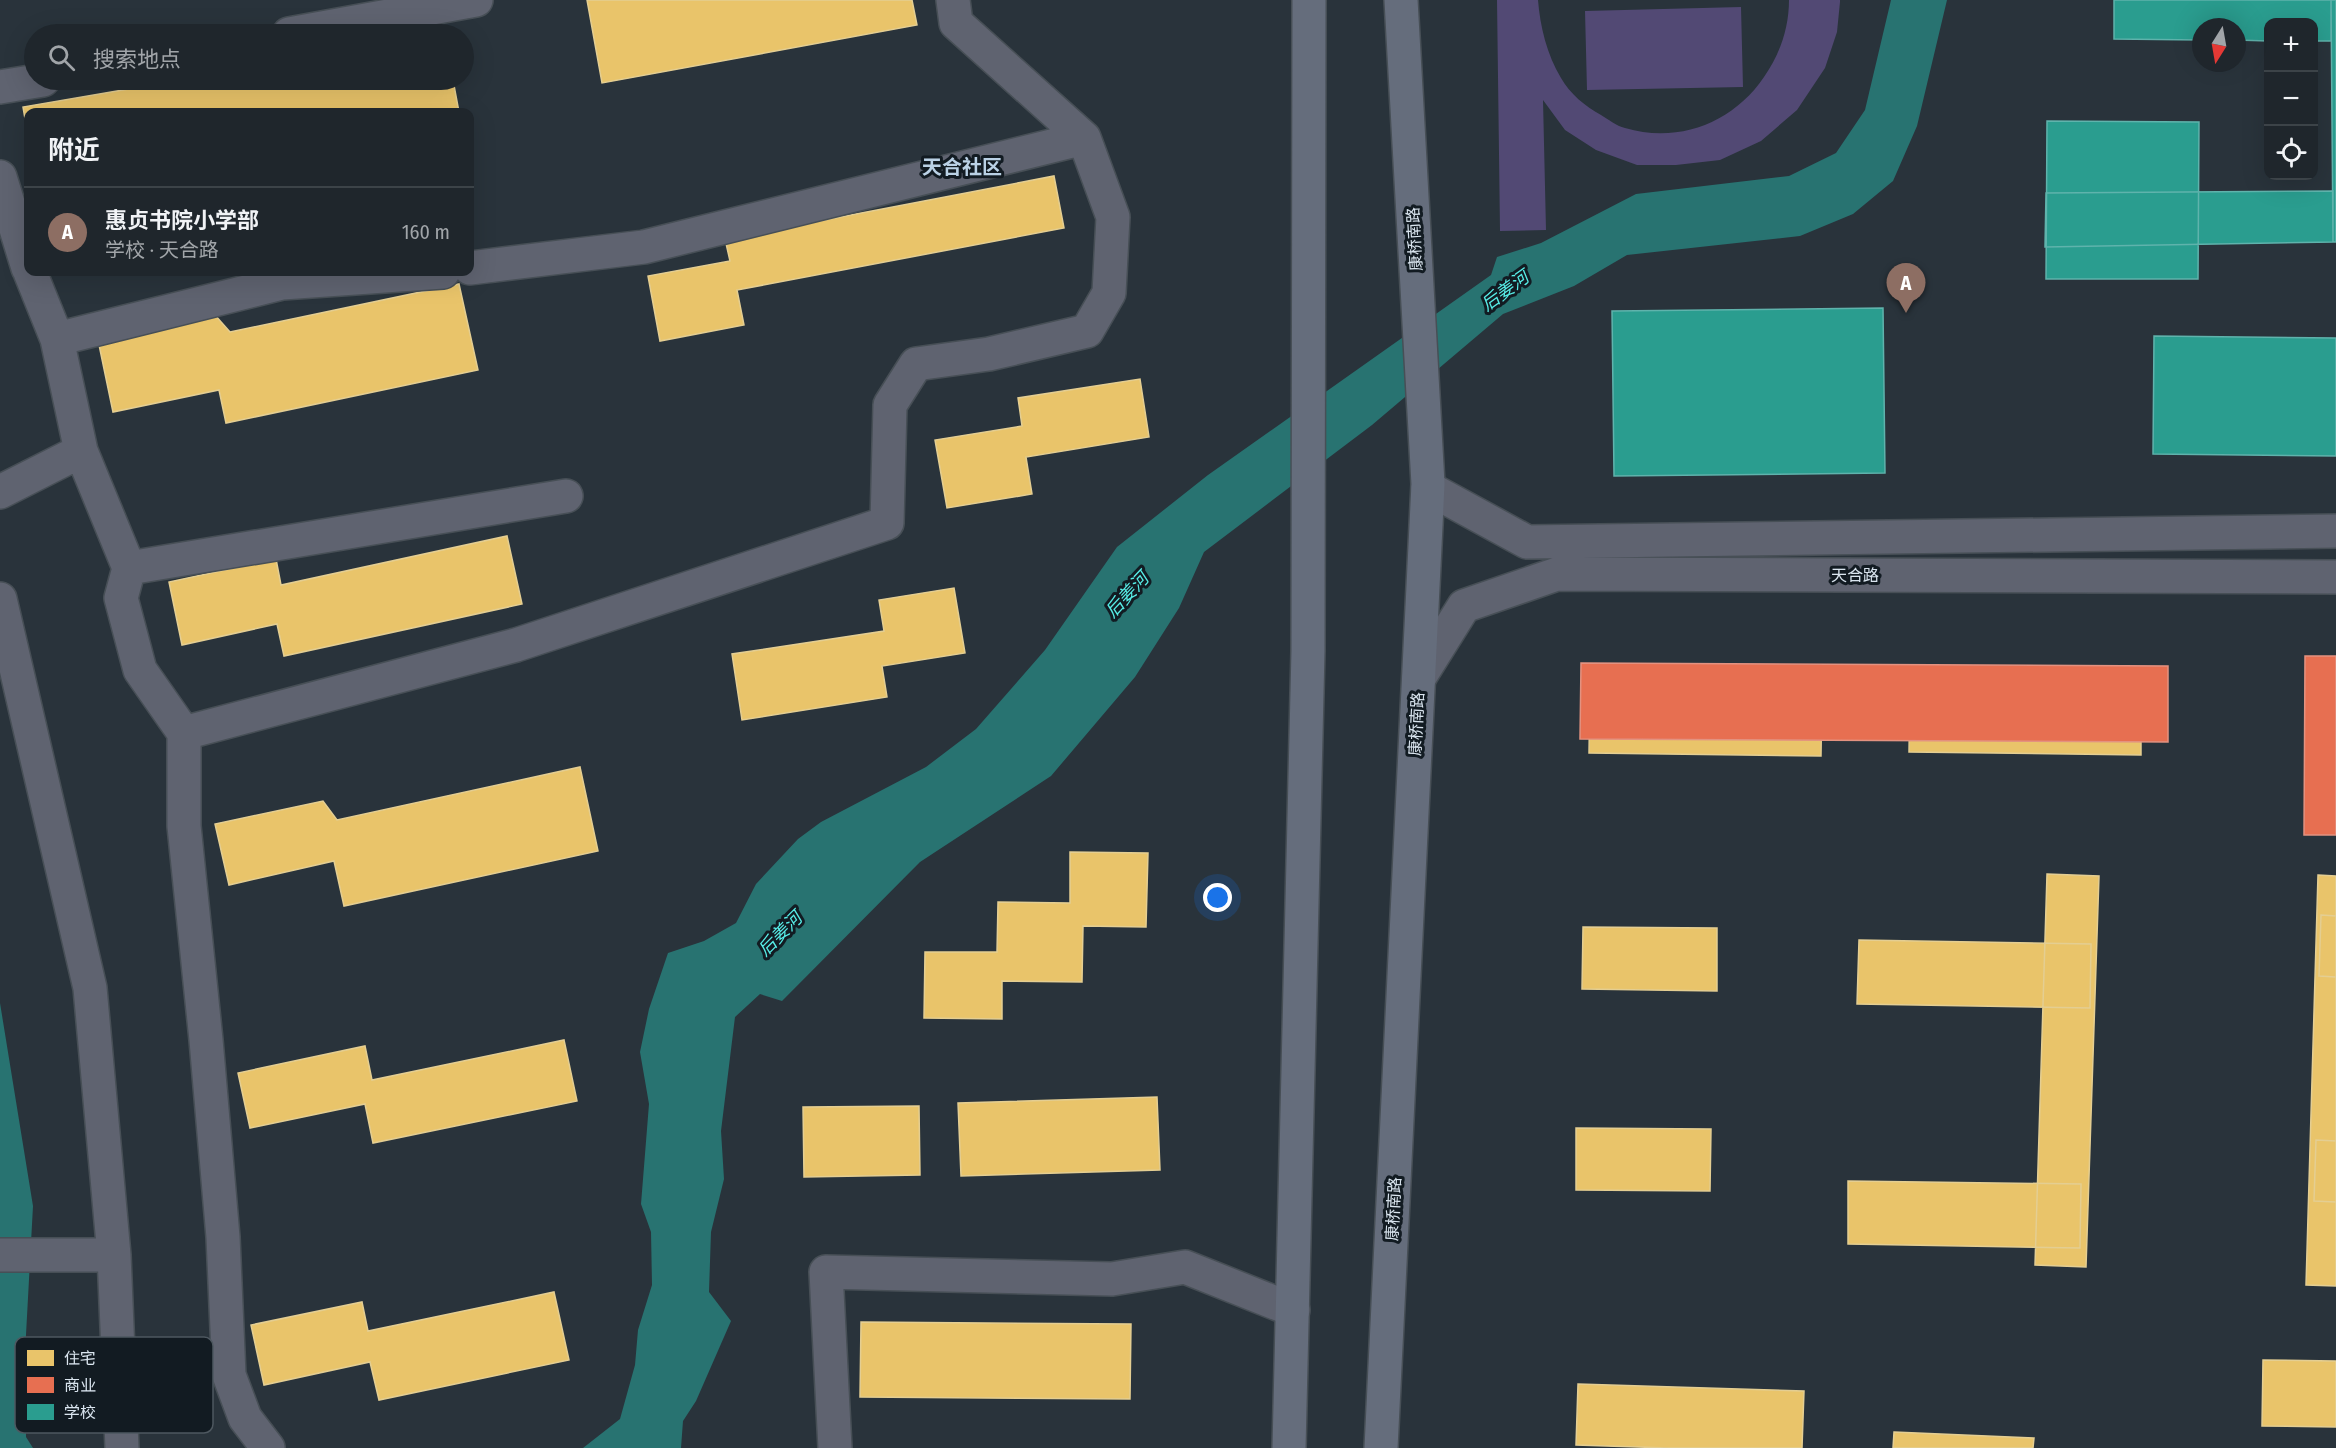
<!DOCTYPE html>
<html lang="zh">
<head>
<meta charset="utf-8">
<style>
	body { margin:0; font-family:"Fira Sans Condensed","Noto Sans SC",sans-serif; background:#2c3238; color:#f1f3f6 }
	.controls { position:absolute; right:18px; top:18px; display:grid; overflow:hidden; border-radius:12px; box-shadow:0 6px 24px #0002 }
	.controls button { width:54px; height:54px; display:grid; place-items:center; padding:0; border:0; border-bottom:2px solid #3c4348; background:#1f262c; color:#f1f3f6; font:30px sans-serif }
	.compass { position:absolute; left:2192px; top:18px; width:54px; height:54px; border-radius:50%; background:#1f262c; box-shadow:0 6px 24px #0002; rotate:191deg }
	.you { position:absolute; left:1218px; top:898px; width:21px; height:21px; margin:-15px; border:4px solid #fff; border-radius:50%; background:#1a73e8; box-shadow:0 0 0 9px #1a73e833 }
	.badge { display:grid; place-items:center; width:39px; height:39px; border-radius:50%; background:#bca0f2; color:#fff; font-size:20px; font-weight:700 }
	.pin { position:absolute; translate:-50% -50px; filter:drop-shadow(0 2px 3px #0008) }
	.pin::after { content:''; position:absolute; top:32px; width:21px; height:18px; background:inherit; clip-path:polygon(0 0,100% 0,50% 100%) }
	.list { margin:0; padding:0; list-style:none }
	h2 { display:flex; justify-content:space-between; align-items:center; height:78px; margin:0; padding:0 24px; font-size:26px }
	h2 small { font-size:20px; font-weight:400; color:#a1a5a9 }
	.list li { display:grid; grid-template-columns:39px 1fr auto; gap:18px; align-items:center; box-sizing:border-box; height:90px; padding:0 24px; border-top:2px solid #3c4348 }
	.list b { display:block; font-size:22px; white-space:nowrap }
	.list p { margin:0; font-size:20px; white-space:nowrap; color:#a1a5a9 }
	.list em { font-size:20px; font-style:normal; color:#a1a5a9 }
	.icon { flex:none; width:33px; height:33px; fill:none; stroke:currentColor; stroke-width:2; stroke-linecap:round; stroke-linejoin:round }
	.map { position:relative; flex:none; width:2336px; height:1448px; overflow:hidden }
	.search { position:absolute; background:#1f262c; box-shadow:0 6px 24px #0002; left:24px; top:24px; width:450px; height:66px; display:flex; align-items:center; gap:15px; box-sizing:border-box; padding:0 21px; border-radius:33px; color:#a1a5a9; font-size:22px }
	.panel { position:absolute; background:#1f262c; box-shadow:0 6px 24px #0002; left:24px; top:108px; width:450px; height:168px; border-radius:12px }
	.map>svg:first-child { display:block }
	.green { fill:#524974 }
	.water { fill:#287371 }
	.homes { fill:#e9c46a; stroke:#e4ce92; stroke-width:1.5 }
	.shops { fill:#e76f51; stroke:#e39280; stroke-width:1.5 }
	.schools { fill:#2a9d8f; stroke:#5fb3ac; stroke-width:1.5 }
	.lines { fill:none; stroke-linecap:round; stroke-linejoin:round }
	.minor-casing { stroke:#474f56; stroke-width:36 }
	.major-casing { stroke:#474f56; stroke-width:36 }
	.minor { stroke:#5f6370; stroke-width:33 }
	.major { stroke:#656d7c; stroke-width:33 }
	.labels { text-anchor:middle; stroke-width:6; stroke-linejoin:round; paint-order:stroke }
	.street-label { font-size:16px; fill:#dae5ef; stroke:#121b22 }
	.water-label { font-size:18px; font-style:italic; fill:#57ede7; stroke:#121b22 }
	.quarter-label { font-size:20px; font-weight:bold; fill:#bad1e5; stroke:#121b22 }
	.key { fill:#121b22; stroke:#4e5860; stroke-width:1.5 }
	.key-label { font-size:16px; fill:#dae5ef }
</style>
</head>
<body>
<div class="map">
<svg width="2336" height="1448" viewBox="0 0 2336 1448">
	<rect width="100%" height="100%" fill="#29333b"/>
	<path class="green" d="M1497 0H1538C1540 26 1547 55 1561 78 1570 94 1585 106 1601 115 1608 119 1616 126 1625 128 1678 144 1733 123 1764 77 1780 54 1789 28 1789 0H1840V2L1837 32 1825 68 1797 110 1761 141 1720 160 1676 165H1637L1596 150 1565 130 1543 100 1546 230 1500 231Z
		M1741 7 1743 87 1587 90 1585 11Z"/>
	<path class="water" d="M1891 0H1947L1917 126 1893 181 1853 214 1800 236 1627 255 1574 286 1503 314 1372 425 1204 552 1179 608 1135 677 1051 776 920 862 782 1001 760 994 735 1017 721 1131 724 1179 711 1232 709 1292 731 1321 696 1401 683 1421 681 1448H583L620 1419 635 1365 638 1330 652 1285 651 1232 641 1204 649 1104 640 1052 649 1009 668 953 704 941 736 923 756 884 798 839 821 822 926 767 976 729 1045 650 1117 547 1208 475 1491 275 1497 257 1541 243 1636 194 1789 176 1836 153 1865 110Z
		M0 1003 33 1206 25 1353 26 1437 33 1448H0Z"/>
	<path class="homes" d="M587 0H912L917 25 602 83Z
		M181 80H453L459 112H28V136L23 107Z
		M1054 176 1064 228 737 290 744 325 660 341 648 276 730 261 725 239Z
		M459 284 478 370 226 423 219 390 113 412 98 340 215 315 230 332Z
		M1140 379 1149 437 1026 457 1032 494 947 508 935 440 1022 426 1018 398Z
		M507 536 522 604 284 656 277 624 182 645 169 582 276 559 281 585Z
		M954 588 965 653 882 666 887 697 742 720 732 654 884 631 879 600Z
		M1910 688 2141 691V755L1909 752Z
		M1590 689 1822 692 1821 756 1589 753Z
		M2319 694H2336V758L2319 757Z
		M580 767 598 851 344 906 334 861 229 885 215 824 323 801 337 820Z
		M1070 852 1148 853 1146 927 1083 926 1082 982 1002 981V1019L924 1018 925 952H997L998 902 1070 903Z
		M2047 874 2099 876 2086 1267 2035 1265Z
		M2318 875 2336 876V1286L2306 1285Z
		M2321 915 2336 916V977L2319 976Z
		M1583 927 1717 928V991L1582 989Z
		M1859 940 2091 944 2090 1008 1857 1004Z
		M564 1040 577 1101 373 1143 365 1104 250 1128 238 1073 365 1046 372 1080Z
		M1157 1097 1160 1170 961 1176 958 1103Z
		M919 1106 920 1175 804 1177 803 1107Z
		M1576 1128 1711 1129 1710 1191 1576 1190Z
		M2316 1140 2336 1141V1202L2314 1201Z
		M1848 1181 2081 1184 2080 1248 1848 1244Z
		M554 1292 569 1360 379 1400 370 1362 264 1385 251 1325 362 1302 368 1331Z
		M861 1322 1131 1324 1130 1399 860 1397Z
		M2263 1360 2336 1361V1427L2262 1426Z
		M1578 1384 1804 1391 1802 1448H1668L1576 1445Z
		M1894 1432 2034 1438 2033 1448H1893Z"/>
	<path class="shops" d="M2305 656H2336V835H2304Z
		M1581 663 2168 666V742L1580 739Z"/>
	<path class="schools" d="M2114 0H2331V41H2314V22H2268V41L2237 40V27H2201V40L2114 39Z
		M2331 0H2336V242H2333Z
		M2047 121 2199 122 2198 279H2046Z
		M2333 191V242L2045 247 2046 193Z
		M1883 308 1885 473 1614 476 1612 311Z
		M2154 336 2336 338V456L2153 454Z"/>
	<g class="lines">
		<defs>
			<path id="minor" d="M289 34 476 0
				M0 87 43 80
				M0 177 28 268
				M470 268 644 247 1084 138
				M30 272 57 339 81 451
				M57 339 282 283 443 272
				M1428 488 1527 542 2336 531
				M0 492 81 451 129 568 121 598 140 670 184 733V826L206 1040 223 1237 229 1375 245 1418 268 1448
				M129 568 566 496
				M0 599 90 988 114 1255 122 1448
				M1419 678 1464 606 1557 574 2336 577
				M184 733 516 645 887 523 890 405 916 364 989 354 1087 331 1109 293 1113 217 1084 138 956 23 953 0
				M0 1255H114
				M835 1448 826 1272 1112 1279 1185 1267 1293 1310"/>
			<path id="major" d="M1289 1448 1308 651 1309 0
				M1381 1448 1428 484 1401 0"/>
		</defs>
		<use href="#minor" class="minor-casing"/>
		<use href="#major" class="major-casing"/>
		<use href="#minor" class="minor"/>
		<use href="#major" class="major"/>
	</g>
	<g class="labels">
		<g class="street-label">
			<text transform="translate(1414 239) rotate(-93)" y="6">康桥南路</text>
			<text x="1855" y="581">天合路</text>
			<text transform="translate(1416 724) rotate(-87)" y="6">康桥南路</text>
			<text transform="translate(1393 1209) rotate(-87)" y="6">康桥南路</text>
		</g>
		<g class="water-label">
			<text transform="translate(1505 291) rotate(-36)" y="6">后姜河</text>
			<text transform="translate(1127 595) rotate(-47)" y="6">后姜河</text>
			<text transform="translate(780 934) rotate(-45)" y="6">后姜河</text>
		</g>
		<g class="quarter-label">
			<text x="962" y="174">天合社区</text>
		</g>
	</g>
	<rect x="15" y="1337" width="198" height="96" rx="9" class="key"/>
	<rect x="27" y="1350" width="27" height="16" fill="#e9c46a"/>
	<rect x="27" y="1377" width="27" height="16" fill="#e76f51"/>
	<rect x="27" y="1404" width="27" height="16" fill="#2a9d8f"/>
	<g class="key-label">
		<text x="64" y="1364">住宅</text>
		<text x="64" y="1391">商业</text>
		<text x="64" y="1418">学校</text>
	</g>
</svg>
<div class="controls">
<button>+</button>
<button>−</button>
<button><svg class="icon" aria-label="locate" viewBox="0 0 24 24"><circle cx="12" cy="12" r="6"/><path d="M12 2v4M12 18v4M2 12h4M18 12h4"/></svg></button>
</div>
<svg class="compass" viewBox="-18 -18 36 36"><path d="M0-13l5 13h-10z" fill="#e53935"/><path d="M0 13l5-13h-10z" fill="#a1a5a9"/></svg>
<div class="you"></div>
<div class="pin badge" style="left:1906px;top:313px;background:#8d6e63">A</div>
<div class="search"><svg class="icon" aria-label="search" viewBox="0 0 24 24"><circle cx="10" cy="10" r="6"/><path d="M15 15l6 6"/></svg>搜索地点</div>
<section class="panel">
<h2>附近<small></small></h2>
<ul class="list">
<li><span class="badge" style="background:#8d6e63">A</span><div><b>惠贞书院小学部</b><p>学校 · 天合路</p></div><em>160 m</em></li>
</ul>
</section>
</div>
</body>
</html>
